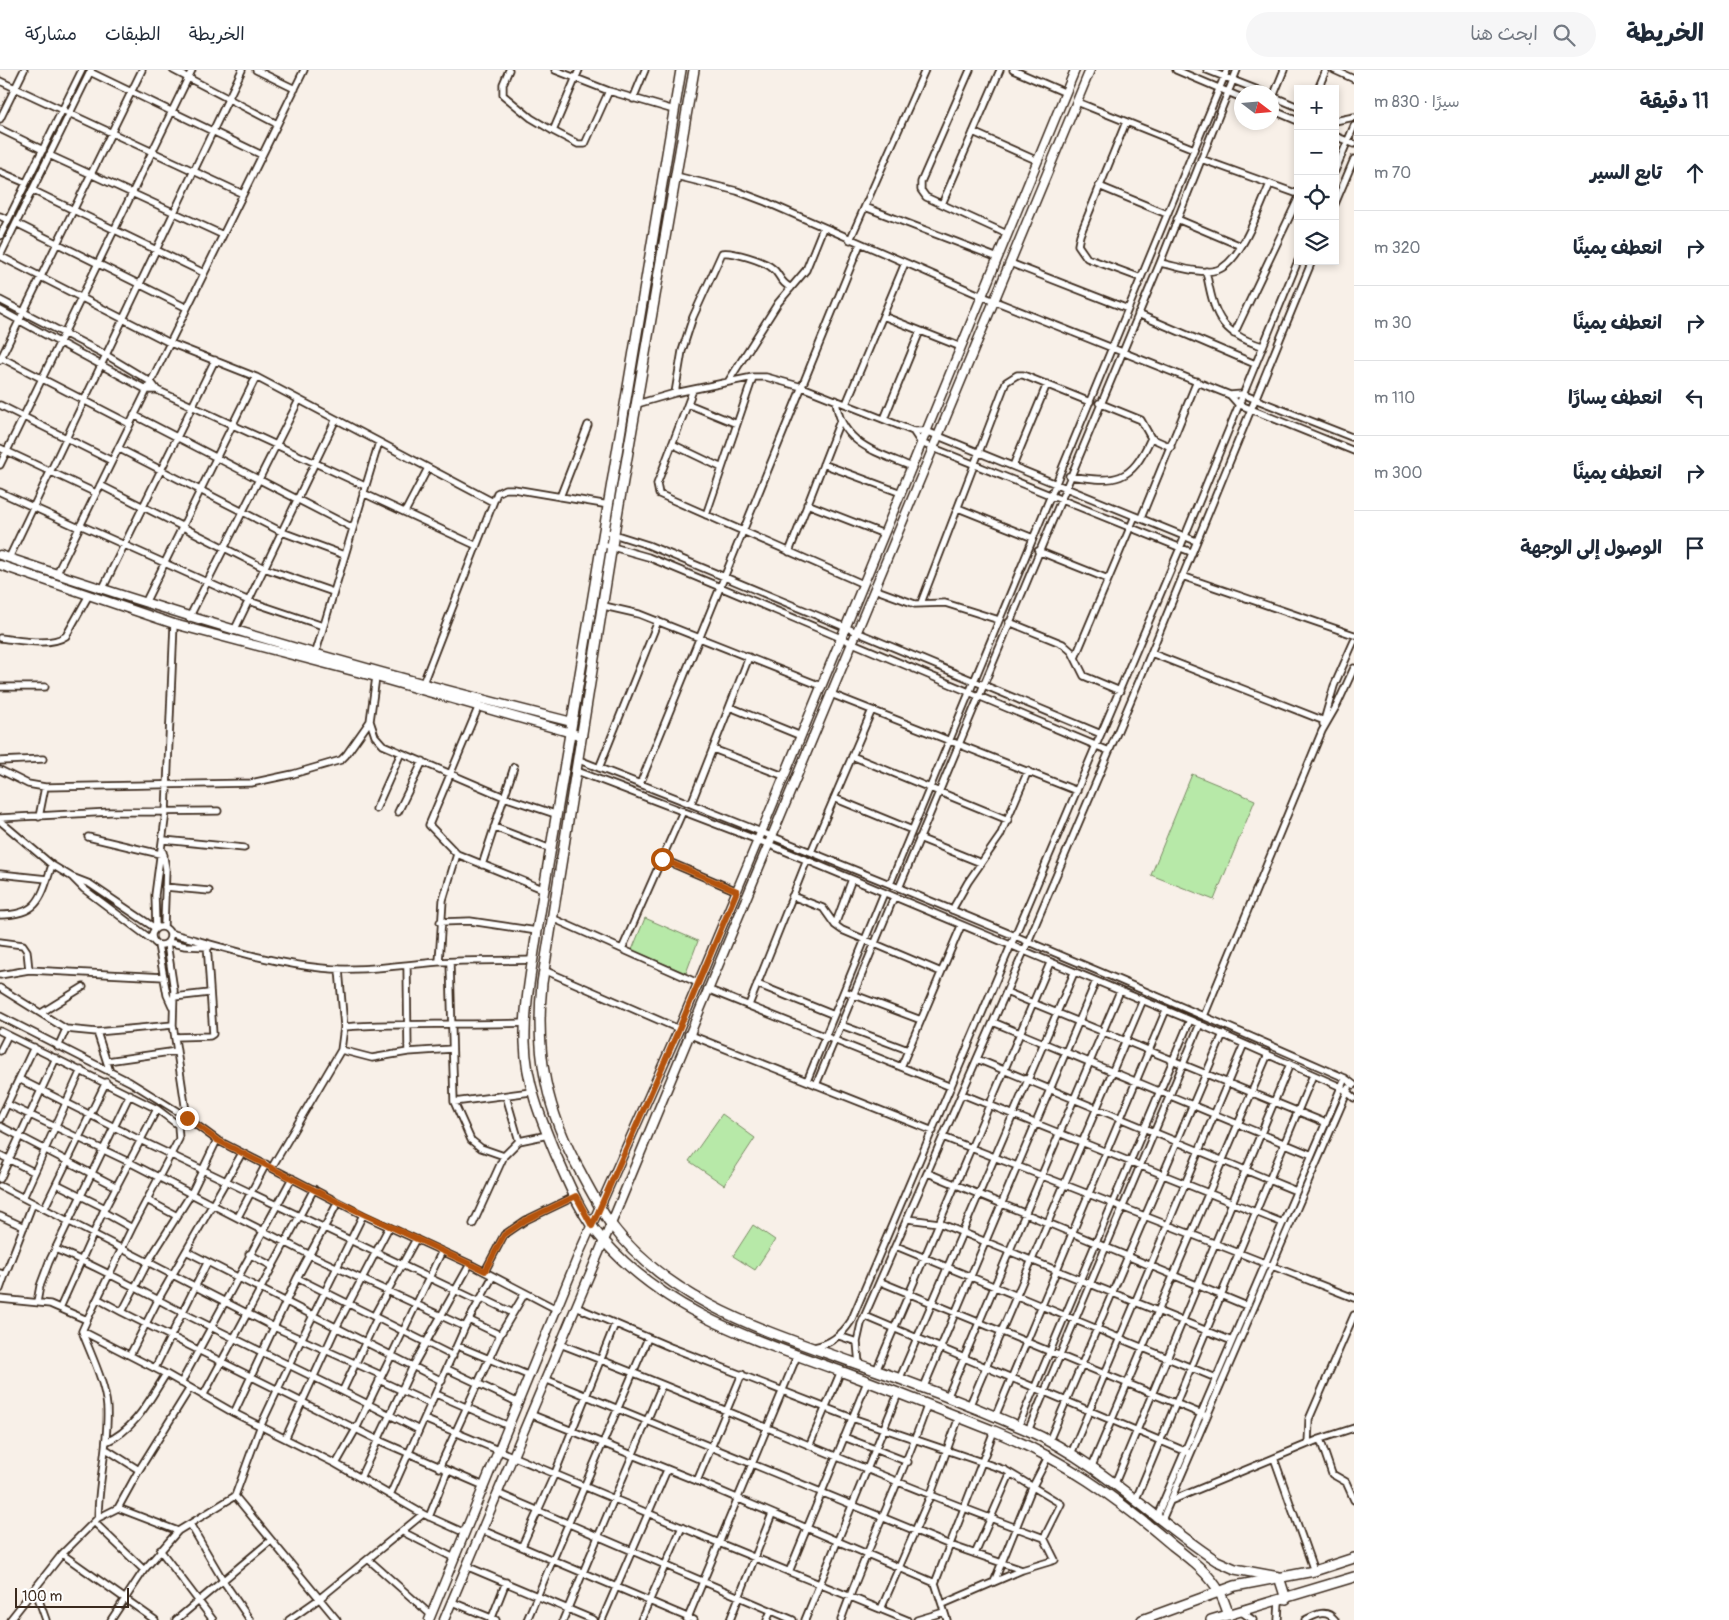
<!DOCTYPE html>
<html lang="ar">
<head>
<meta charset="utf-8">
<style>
	body { margin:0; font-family:Pangolin,"Playpen Sans Arabic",sans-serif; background:#f6f6f7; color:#1f2937; direction:rtl }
	.controls { position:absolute; right:15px; top:15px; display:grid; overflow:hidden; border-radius:0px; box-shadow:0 2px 8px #0003 }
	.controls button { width:45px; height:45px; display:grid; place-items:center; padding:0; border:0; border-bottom:1px solid #e0e1e3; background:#fff; color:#1f2937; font:25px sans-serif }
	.compass { position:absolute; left:1234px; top:15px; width:45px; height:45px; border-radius:50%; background:#fff; box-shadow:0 2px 8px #0003; rotate:106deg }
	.scale { position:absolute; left:15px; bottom:12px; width:114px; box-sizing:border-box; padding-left:5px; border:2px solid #3b2a1e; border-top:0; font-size:14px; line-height:18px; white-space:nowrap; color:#3b2a1e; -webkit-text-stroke:4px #fff; paint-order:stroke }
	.stop { position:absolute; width:15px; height:15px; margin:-11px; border:4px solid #b45309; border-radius:50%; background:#fff }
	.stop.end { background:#b45309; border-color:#fff; box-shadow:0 1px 5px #0008 }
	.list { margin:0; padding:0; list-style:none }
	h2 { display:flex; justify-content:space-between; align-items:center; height:65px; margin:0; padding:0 20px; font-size:21px }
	h2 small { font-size:16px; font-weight:400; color:#747a83 }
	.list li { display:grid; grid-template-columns:32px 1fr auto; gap:15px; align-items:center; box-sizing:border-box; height:75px; padding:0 20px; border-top:1px solid #e0e1e3 }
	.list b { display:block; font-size:19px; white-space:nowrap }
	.list em { font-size:16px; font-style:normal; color:#747a83 }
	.icon { flex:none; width:28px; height:28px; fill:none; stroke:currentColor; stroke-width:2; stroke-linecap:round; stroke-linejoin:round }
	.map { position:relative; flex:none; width:1354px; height:1550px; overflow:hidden; direction:ltr }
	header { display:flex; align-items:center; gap:30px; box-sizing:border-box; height:70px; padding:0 25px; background:#fff; border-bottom:1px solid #e0e1e3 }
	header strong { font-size:24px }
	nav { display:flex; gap:28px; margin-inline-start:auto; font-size:18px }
	.search { width:350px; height:45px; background:#f6f6f7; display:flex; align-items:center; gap:12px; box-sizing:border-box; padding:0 18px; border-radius:28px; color:#747a83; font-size:19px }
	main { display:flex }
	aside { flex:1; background:#fff }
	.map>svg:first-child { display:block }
	.green { fill:#b7e9a8; stroke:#798a63 }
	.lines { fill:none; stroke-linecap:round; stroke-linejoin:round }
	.minor-casing { stroke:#3b2a1e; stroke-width:9 }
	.tertiary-casing { stroke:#3b2a1e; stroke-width:11 }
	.secondary-casing { stroke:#3b2a1e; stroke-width:12 }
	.primary-casing { stroke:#3b2a1e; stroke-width:12 }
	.minor { stroke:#fff; stroke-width:5.5 }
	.tertiary { stroke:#fff; stroke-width:8 }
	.secondary { stroke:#fff; stroke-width:9 }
	.primary { stroke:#fff; stroke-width:9 }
	.route { stroke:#b45309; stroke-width:6 }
</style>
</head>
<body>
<header>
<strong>الخريطة</strong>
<div class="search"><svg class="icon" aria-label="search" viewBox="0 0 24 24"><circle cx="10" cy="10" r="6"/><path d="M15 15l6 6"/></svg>ابحث هنا</div>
<nav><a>الخريطة</a><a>الطبقات</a><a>مشاركة</a></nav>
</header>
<main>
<aside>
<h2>11 دقيقة<small>سيرًا · 830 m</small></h2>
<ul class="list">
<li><svg class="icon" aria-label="ahead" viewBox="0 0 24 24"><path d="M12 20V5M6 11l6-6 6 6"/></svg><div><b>تابع السير</b></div><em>70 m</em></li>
<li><svg class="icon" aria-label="right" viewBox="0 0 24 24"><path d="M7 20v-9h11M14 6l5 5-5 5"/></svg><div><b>انعطف يمينًا</b></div><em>320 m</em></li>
<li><svg class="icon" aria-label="right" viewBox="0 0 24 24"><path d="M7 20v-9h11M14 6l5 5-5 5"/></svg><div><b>انعطف يمينًا</b></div><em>30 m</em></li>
<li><svg class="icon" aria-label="left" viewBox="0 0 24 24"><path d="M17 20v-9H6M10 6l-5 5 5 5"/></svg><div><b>انعطف يسارًا</b></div><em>110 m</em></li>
<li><svg class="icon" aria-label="right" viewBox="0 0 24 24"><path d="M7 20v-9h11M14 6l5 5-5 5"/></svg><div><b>انعطف يمينًا</b></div><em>300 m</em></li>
<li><svg class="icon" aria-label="arrive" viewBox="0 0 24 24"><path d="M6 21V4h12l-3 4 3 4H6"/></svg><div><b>الوصول إلى الوجهة</b></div></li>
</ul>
</aside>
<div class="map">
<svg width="1354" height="1550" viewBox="0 0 1354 1550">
	<rect width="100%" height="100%" fill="#f8f0e8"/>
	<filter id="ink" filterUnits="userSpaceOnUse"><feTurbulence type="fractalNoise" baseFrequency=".02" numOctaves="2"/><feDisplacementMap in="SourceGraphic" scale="10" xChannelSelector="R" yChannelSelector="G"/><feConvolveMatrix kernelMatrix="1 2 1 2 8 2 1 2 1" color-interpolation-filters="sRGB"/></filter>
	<g filter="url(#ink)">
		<path class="green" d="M1192 704 1255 730 1214 830 1151 805Z
			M645 848 698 871 686 903 632 880Z
			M722 1044 755 1068 724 1115 689 1091Z
			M753 1155 775 1170 755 1200 733 1186Z"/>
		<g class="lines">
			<defs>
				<path id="minor" d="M173 0 277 54
					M256 0 295 19
					M509 0 503 14V25L531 48 553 61
					M555 0 609 21 674 40
					M579 0 553 61 578 74H585L609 21
					M970 0 921 112V120L926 127 1007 164
					M1013 0 1066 23
					M1176 0 1242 28
					M1207 0 1263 22
					M1334 0 1354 9
					M90 2 262 85
					M0 11 243 124
					M1318 19 1326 0
					M1272 26 1298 37
					M1273 27 1284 0
					M633 29 645 0
					M1077 32 1194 79
					M1272 40 1298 51
					M0 49 24 0
					M1335 51 1354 47
					M1126 52 1080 165 1078 175 1087 188 1141 208
					M0 59 43 80
					M973 62 1038 91
					M1335 66 1354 74
					M49 85 223 165
					M1201 89 1298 124
					M1335 101 1354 56
					M0 102 26 113
					M676 106 737 121 766 132 982 226 1230 325 1238 334 1354 381
					M1099 116 1167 144
					M32 120 204 203
					M942 134 1000 0
					M1335 134 1354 89
					M865 137 998 188
					M0 146 8 150
					M1177 149 1241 176
					M16 153 187 238
					M0 166 82 0
					M850 170 925 0
					M0 186 170 273 256 307 493 432
					M0 186 91 0
					M1010 193 1128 239
					M1160 193C1177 196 1200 205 1217 200 1241 193 1260 136 1270 114
					M1206 201C1214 242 1218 263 1262 276
					M0 230 106 285 151 312 157 320
					M0 240 147 320H157L365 416
					M1138 244 1255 294
					M883 246 961 277
					M1234 264 1298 129
					M0 287 130 354
					M0 290 142 0
					M728 312 778 233 806 200 823 158
					M693 320 657 414 659 424 863 514
					M675 323 682 281 693 247 722 183C732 181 764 191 772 198 781 204 777 210 791 218
					M1230 325 1242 324 1354 368
					M836 330C840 374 877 382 912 397
					M1099 333 1141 350 1151 368 1171 377
					M637 334 675 323 753 307H766L802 317 913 361H926L1196 471
					M688 334 737 354
					M846 334 905 193
					M0 335 112 391
					M134 345 353 458
					M884 349 920 261
					M913 361 921 373 1191 482
					M672 374 722 398
					M0 378 96 423
					M118 378 282 462 344 485
					M823 394 901 423
					M0 395 192 0
					M1013 396 1047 314
					M1069 406C1115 412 1130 415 1151 368
					M100 415 264 498 333 522
					M0 422 79 458
					M363 423 475 475
					M560 427 588 355
					M807 434 884 464
					M958 438 1033 468
					M405 442 428 398
					M706 445 753 307
					M1141 448 1197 311
					M80 455 249 531 323 556
					M604 461 648 475 1101 664
					M602 474 648 487 720 517 1109 681
					M1038 481 1108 509
					M789 482 840 351
					M9 488 242 0
					M57 503 304 0
					M1182 506 1354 565
					M103 518 215 290
					M874 519 915 534 945 533 999 550
					M145 533 256 307
					M921 533 1006 312 1017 305H1023L1090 332
					M604 536 639 544 821 616
					M189 548 299 330
					M1009 552 1063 574 1072 582 1084 606 1120 621
					M234 561 336 349
					M0 568C19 570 50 577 66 566L89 525
					M1151 583 1327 652
					M315 585 379 372
					M1075 588 1135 446
					M423 613 497 423 505 419H514L609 435
					M0 617H45
					M831 624 1077 721
					M730 637 801 666
					M478 638 429 755 457 784 545 820
					M370 651 375 666 383 675 504 727 555 744
					M1323 654 1334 616 1354 571
					M713 679 784 706
					M852 686 1008 750
					M579 690C836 790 1092 896 1345 1008L1354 1015
					M0 691 43 689
					M599 698 658 551
					M0 700 28 714 45 717 251 713 293 704 341 690 346 685 370 651 376 607
					M577 701 768 774 1190 950 1341 1017 1354 1028
					M640 714 860 174
					M834 728 912 760
					M691 734 749 587
					M376 739 401 683
					M398 742 423 691
					M39 747 45 717
					M0 748 110 742 218 741
					M0 751 52 795 72 807 90 814 155 858
					M494 757 551 779
					M88 767 164 785
					M919 768 981 793
					M164 770 244 778
					M163 782 166 799 164 857
					M811 782 872 640
					M662 789 737 821
					M482 795 514 697
					M0 804 47 809
					M73 808 84 819 152 870
					M890 814 1227 0
					M165 817 209 821
					M899 818 1160 193 1237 0
					M792 826 823 838 835 855 842 860 941 902
					M952 840 968 812 1000 766 1028 701
					M0 845C39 845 41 828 52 795
					M552 848 698 913
					M440 852 470 851 537 861
					M835 855 852 809
					M152 866a9 9 0 1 1 18 0a9 9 0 1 1-18 0Z
					M156 858 155 825 166 742 174 554
					M170 863C219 876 270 893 321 898 360 902 399 895 438 892 470 890 502 891 533 890
					M0 872 23 875 27 881 29 900
					M168 872 185 876 209 877
					M167 873 174 920 173 955 187 1048
					M158 875 167 925 172 936
					M622 879 683 741
					M439 892 443 830 457 784
					M450 893 454 1032 471 1070 481 1078 504 1086
					M407 897 408 982
					M544 900 679 959
					M0 905 29 900 164 907
					M757 914 834 945
					M0 918 66 959 97 962 173 955
					M707 919 951 1017
					M844 921 921 950
					M1006 922 1326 1053
					M174 927 209 923
					M749 935 807 790
					M41 943 83 917
					M0 946 130 1012 180 1043 217 1070 363 1145 470 1194 558 1240
					M1204 946 1322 661 1337 635 1354 598
					M993 952 1312 1085
					M841 955 908 980
					M344 957C405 953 465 955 526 953
					M0 961 157 1039 178 1055 179 1069 132 1158 87 1250
					M97 962 110 1002
					M688 964 933 1061
					M175 967 210 966 213 964 207 873
					M58 977 66 959
					M341 980 372 988 408 982 452 979
					M0 981 8 965
					M977 989 1296 1121
					M107 991 177 981
					M901 997 961 856
					M19 1009 140 1070 480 1232
					M807 1011 884 823
					M816 1015 894 827
					M962 1024 1283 1153
					M506 1026 519 1071
					M454 1032 531 1022
					M7 1034 129 1092 310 1185 465 1257
					M0 1049 34 977
					M0 1056 117 1117
					M943 1067 1354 1228
					M217 1070 191 1124 148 1192 122 1242 378 1370 484 1416
					M0 1085 34 1102
					M272 1097 341 980 344 957 339 899
					M928 1103 1247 1236
					M0 1109 56 988
					M57 1114 105 1138
					M0 1116 274 1257 381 1305
					M23 1128 81 1000
					M147 1130 177 1146
					M44 1139 106 1012
					M103 1142 132 1158
					M0 1146 24 1157
					M238 1147 266 1094
					M908 1149 939 1153 1232 1271
					M473 1154 504 1086 519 1071 548 1065
					M896 1176 1216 1308
					M55 1179C102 1198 146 1224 191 1247 267 1285 344 1321 419 1360
					M186 1181 442 1311
					M249 1184 272 1196
					M485 1201 504 1165 526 1150 576 1126
					M0 1203 5 1205 33 1133
					M297 1208 453 1286
					M881 1212 1204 1345
					M0 1219 5 1205
					M482 1228 513 1243
					M0 1229 50 1234 87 1250 82 1261 166 1304 234 1343 336 1394 423 1444 465 1463
					M98 1229 122 1242
					M37 1232 40 1216 49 1192 130 1024
					M576 1237 670 1277 852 1348 1005 1400 1061 1434 1044 1468
					M60 1238 103 1142 157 1039
					M374 1246 416 1169
					M865 1246 1187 1382
					M469 1250 500 1265
					M82 1261C91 1285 105 1312 107 1337 109 1375 98 1411 98 1448
					M839 1266 857 1272
					M458 1276 530 1306
					M814 1277C831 1274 842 1265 851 1251L1180 478 1298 191
					M130 1285 158 1230 242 1083
					M859 1294 857 1272 861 1254 1028 872 1151 583 1312 191
					M155 1298 207 1193
					M447 1299 519 1333
					M876 1301 1050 893
					M545 1309 950 1475 1022 1500 1055 1490 1044 1468C880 1409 723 1336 560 1274
					M379 1310 431 1334
					M899 1310 1074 903
					M181 1313 292 1108
					M923 1319 1096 911
					M343 1320 377 1248
					M436 1324 509 1356
					M203 1326 314 1119
					M947 1328 1120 921
					M969 1337 1143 930
					M234 1343 297 1208 338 1132
					M530 1344 697 1411 935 1513
					M995 1347 1166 940
					M424 1349 719 1473 907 1550
					M1018 1357 1190 950
					M1028 1361 1200 954
					M286 1367 336 1258 389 1157
					M844 1367 908 1392
					M1320 1369 1332 1404 1346 1412 1354 1430
					M1049 1371 1223 964
					M106 1372C135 1360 150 1329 166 1304
					M810 1374 841 1301
					M1308 1374 1309 1349 1354 1245
					M106 1379 139 1400
					M1071 1384 1244 974
					M1274 1388 1314 1501
					M336 1394 356 1359 442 1181
					M1092 1396 1268 984
					M439 1398 500 1265 525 1223
					M360 1408 413 1296 470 1194
					M697 1411 742 1304
					M1115 1413 1290 994
					M497 1423 793 1550
					M390 1425 465 1257 493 1206
					M1136 1429 1313 1005
					M1170 1431 1320 1369 1354 1358
					M118 1438 178 1461
					M1157 1446 1345 1008
					M429 1447 447 1402
					M1162 1450 1349 1018
					M94 1452 144 1500
					M190 1454 224 1512 250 1550
					M482 1460 694 1550
					M403 1462 454 1488
					M522 1476 555 1403 615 1254
					M160 1480 213 1550
					M62 1484 155 1550
					M975 1484 1010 1404
					M368 1489 431 1545
					M466 1496 594 1550
					M789 1502 867 1312
					M994 1512 1032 1418 1049 1385
					M35 1519 46 1550
					M452 1532 496 1550
					M943 1534 1022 1500
					M881 1539 931 1424 959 1347
					M1240 1541 1253 1550
					M10 1550 62 1484 98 1448 118 1438 139 1400 190 1318
					M111 1550 144 1500 178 1461 235 1426
					M176 1550 270 1471
					M289 1550 319 1529 423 1444
					M337 1550 235 1426 261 1355 301 1270 363 1145
					M491 1550 506 1512
					M527 1550 648 1268
					M563 1550 662 1315
					M602 1550 667 1400
					M641 1550 682 1457
					M687 1550 797 1286
					M730 1550 772 1444
					M767 1550 771 1541
					M805 1550 898 1324
					M841 1550C867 1477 902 1409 927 1336
					M917 1550 944 1542
					M947 1550 935 1513 994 1361
					M1278 1550 1279 1531
					M1305 1550C1315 1545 1326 1538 1335 1550"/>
				<path id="tertiary" d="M0 485C188 549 379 604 572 652
					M0 495 174 554 376 607 582 666
					M429 1550 581 1179 679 959 758 770 1075 0
					M444 1550 611 1154 1090 0"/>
				<path id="secondary" d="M681 0 537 861C532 897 524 935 525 972 526 1012 540 1047 555 1083 568 1112 581 1146 603 1170 667 1243 753 1269 840 1301 892 1320 943 1341 994 1361 1063 1389 1116 1427 1172 1475 1189 1488 1210 1504 1220 1523 1224 1530 1226 1538 1229 1545
					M694 0 614 463 542 913C535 984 546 1041 581 1103 590 1120 599 1137 610 1153 669 1232 763 1260 852 1292 911 1312 970 1335 1027 1360 1099 1392 1153 1449 1217 1491L1235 1499 1279 1507 1286 1529"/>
				<path id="primary" d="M1142 1550 1235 1516 1314 1501 1354 1488
					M1211 1550 1354 1507"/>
			</defs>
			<use href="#minor" class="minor-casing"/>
			<use href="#tertiary" class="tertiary-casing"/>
			<use href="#secondary" class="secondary-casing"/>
			<use href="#primary" class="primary-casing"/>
			<use href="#minor" class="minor"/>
			<use href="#tertiary" class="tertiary"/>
			<use href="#secondary" class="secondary"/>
			<use href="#primary" class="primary"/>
		</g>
	</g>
	<g class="lines" filter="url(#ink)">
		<path class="route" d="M187 1048 217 1070 338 1132 485 1201 504 1165 526 1150 576 1126 592 1156 679 959 737 821 662 789"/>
	</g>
</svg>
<div class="controls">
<button>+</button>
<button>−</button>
<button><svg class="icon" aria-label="locate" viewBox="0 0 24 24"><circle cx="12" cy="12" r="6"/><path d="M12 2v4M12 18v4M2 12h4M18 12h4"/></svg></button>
<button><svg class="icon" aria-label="layers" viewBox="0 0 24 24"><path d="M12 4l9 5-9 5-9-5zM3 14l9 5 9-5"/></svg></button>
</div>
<svg class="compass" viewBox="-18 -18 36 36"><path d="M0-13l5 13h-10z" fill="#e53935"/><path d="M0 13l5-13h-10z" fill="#747a83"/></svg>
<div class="scale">100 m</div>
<div class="stop" style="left:662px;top:789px"></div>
<div class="stop end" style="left:187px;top:1048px"></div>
</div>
</main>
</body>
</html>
